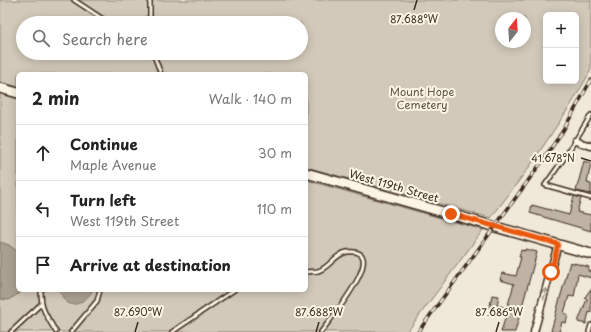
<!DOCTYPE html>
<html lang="en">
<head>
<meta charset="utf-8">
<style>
	body { margin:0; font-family:"Playpen Sans",sans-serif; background:#f2f2f2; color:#222 }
	.controls { position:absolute; right:12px; top:12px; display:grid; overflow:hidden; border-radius:6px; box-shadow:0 2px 10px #0003 }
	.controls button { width:36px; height:36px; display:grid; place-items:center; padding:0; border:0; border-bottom:1px solid #e0e0e0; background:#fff; color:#222; font:20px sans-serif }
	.compass { position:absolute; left:495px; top:12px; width:36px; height:36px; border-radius:50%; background:#fff; box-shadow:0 2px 10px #0003; rotate:17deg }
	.stop { position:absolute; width:12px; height:12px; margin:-9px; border:3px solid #ea580c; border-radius:50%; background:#fff }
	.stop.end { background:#ea580c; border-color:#fff; box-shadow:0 1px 4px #0008 }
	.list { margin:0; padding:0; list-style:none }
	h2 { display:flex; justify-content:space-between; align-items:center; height:52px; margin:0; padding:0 16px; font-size:17px }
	h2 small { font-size:13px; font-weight:400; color:#767676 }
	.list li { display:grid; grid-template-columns:26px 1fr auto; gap:12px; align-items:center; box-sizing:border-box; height:56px; padding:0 16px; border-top:1px solid #e0e0e0 }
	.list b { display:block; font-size:15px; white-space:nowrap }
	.list p { margin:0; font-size:13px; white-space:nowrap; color:#767676 }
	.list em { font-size:13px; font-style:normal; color:#767676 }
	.icon { flex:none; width:22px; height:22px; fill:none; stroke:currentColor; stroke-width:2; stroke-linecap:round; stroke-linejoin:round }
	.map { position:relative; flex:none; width:591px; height:332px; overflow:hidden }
	.search { position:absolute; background:#fff; box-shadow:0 2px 10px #0003; left:16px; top:16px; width:292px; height:44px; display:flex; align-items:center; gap:10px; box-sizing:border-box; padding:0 14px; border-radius:22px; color:#767676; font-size:15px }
	.panel { position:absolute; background:#fff; box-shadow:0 2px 10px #0003; left:16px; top:72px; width:292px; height:220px; border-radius:6px }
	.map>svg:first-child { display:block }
	.green { fill:#d2c9ba; stroke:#867a6c; fill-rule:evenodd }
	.water { fill:#aaa091; stroke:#7e7163 }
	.building { fill:#beb3a4; stroke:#3b2a1e }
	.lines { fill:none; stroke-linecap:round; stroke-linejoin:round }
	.lane-casing { stroke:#3b2a1e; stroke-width:6 }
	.street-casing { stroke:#3b2a1e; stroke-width:9 }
	.secondary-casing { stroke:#3b2a1e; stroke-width:12 }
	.lane { stroke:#fcf5e5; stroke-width:3 }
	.street { stroke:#fcf5e5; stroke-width:6 }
	.secondary { stroke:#fcf5e5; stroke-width:9 }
	.rail-casing { stroke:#3b2a1e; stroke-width:3.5 }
	.rail { stroke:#fcf5e5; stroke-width:2; stroke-dasharray:6; stroke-linecap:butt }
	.oneway { stroke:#9c9082 }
	.route { stroke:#ea580c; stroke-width:5 }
	.ticks { fill:none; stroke:#3b2a1e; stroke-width:1.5 }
	.labels { text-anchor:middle; stroke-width:4; stroke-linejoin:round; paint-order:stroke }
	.park-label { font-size:11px; fill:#615245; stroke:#fcf5e5 }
	.street-label { font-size:11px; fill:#3b2a1e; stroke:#fcf5e5 }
	.ticks-label { font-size:10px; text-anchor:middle; fill:#3b2a1e; stroke:#fcf5e5; stroke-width:4; stroke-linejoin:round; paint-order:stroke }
</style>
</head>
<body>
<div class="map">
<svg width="591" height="332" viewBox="0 0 591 332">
	<rect width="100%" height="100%" fill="#f0e9d9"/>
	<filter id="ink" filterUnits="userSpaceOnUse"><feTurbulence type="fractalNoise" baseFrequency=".025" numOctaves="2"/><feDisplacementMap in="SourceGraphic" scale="8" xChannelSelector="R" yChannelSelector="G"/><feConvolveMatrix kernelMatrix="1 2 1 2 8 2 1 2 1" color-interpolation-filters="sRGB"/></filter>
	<g filter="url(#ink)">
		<path class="green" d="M0 0H591V70L572 103 530 166 491 218 306 167V74H18V87L0 82ZM546 15H576V81H546ZM501 18H525V42H501ZM23 23H301V53H23Z
			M0 93 18 99V290H306V180L483 230 407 332H0Z"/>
		<path class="water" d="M0 242 9 245 18 252V290H25L8 300 0 299Z
			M59 290H93C89 297 77 308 68 303 64 301 61 294 59 290Z"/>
		<path class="building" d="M584 161 591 163 587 183 591 184V194L576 191Z
			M574 196 581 198 577 212 591 215V231L530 213 532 205 569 215Z
			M525 249 537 252 515 332H501L506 315 489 311 492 295 499 296 497 305 507 308 514 284 500 280 502 273 516 276 521 257H519L521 250 525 251Z
			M570 262 589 267 588 271H591V278L578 274 574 297 569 296 564 313 568 315 566 323 562 322 559 332H555L551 331Z
			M590 290H591V313L589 312 586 324 578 322 587 299 585 297Z"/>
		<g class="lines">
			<defs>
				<path id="lane" d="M74 0 109 23
					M150 0V23
					M140 23 150 17
					M153 53 161 74
					M591 115 565 157 545 185 591 198
					M306 272C310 271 315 272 318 271 329 268 335 254 347 252 393 246 328 322 321 332
					M41 290C41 311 46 314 56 332
					M11 332 41 304
					M71 332 97 301 100 290
					M172 332 234 290
					M589 332 591 325"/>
				<path id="street" d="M575 141 591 146
					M534 332 558 244"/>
				<path id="secondary" d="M0 88 18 93
					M306 173 591 254"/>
			</defs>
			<use href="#lane" class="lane-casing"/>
			<use href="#street" class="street-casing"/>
			<use href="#secondary" class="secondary-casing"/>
			<use href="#lane" class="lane"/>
			<use href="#street" class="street"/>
			<use href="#secondary" class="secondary"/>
			<defs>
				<path id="rail" d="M418 332 541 163 564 129 591 80"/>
			</defs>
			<use href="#rail" class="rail-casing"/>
			<use href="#rail" class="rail"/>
		</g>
		<defs><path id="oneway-shaft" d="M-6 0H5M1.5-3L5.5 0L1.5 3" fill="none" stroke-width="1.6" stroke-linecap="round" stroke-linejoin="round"/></defs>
		<use class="oneway" href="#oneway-shaft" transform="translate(545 294) rotate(-75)"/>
	</g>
	<g class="lines" filter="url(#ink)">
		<path class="route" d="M451 214 558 244 551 272"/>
	</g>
	<path class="ticks" d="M414 10 417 0M581 158 591 161M135 332 138 322M316 332 319 322M496 332 499 322"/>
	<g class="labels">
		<g class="park-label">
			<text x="422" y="96">Mount Hope<tspan x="422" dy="13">Cemetery</tspan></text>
		</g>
		<g class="street-label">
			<text transform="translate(394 186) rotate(16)" y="4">West 119th Street</text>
		</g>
	</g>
	<g class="ticks-label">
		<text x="414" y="23">87.688°W</text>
		<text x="553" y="162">41.678°N</text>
		<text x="138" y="316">87.690°W</text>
		<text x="319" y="316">87.688°W</text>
		<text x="499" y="316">87.686°W</text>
	</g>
</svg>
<div class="controls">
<button>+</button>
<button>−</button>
</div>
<svg class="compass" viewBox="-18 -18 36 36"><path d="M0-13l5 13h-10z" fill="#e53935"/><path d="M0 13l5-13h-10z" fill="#767676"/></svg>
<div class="stop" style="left:551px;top:272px"></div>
<div class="stop end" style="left:451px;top:214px"></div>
<div class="search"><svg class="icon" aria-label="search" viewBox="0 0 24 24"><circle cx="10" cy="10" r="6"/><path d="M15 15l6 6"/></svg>Search here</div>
<section class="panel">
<h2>2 min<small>Walk · 140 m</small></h2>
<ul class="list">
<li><svg class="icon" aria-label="ahead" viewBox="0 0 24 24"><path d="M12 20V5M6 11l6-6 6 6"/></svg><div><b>Continue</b><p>Maple Avenue</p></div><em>30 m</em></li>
<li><svg class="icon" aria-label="left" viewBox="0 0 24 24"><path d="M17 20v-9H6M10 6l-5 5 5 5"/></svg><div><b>Turn left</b><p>West 119th Street</p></div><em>110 m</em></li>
<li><svg class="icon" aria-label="arrive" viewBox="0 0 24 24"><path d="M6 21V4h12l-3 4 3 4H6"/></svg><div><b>Arrive at destination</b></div></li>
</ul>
</section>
</div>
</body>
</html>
